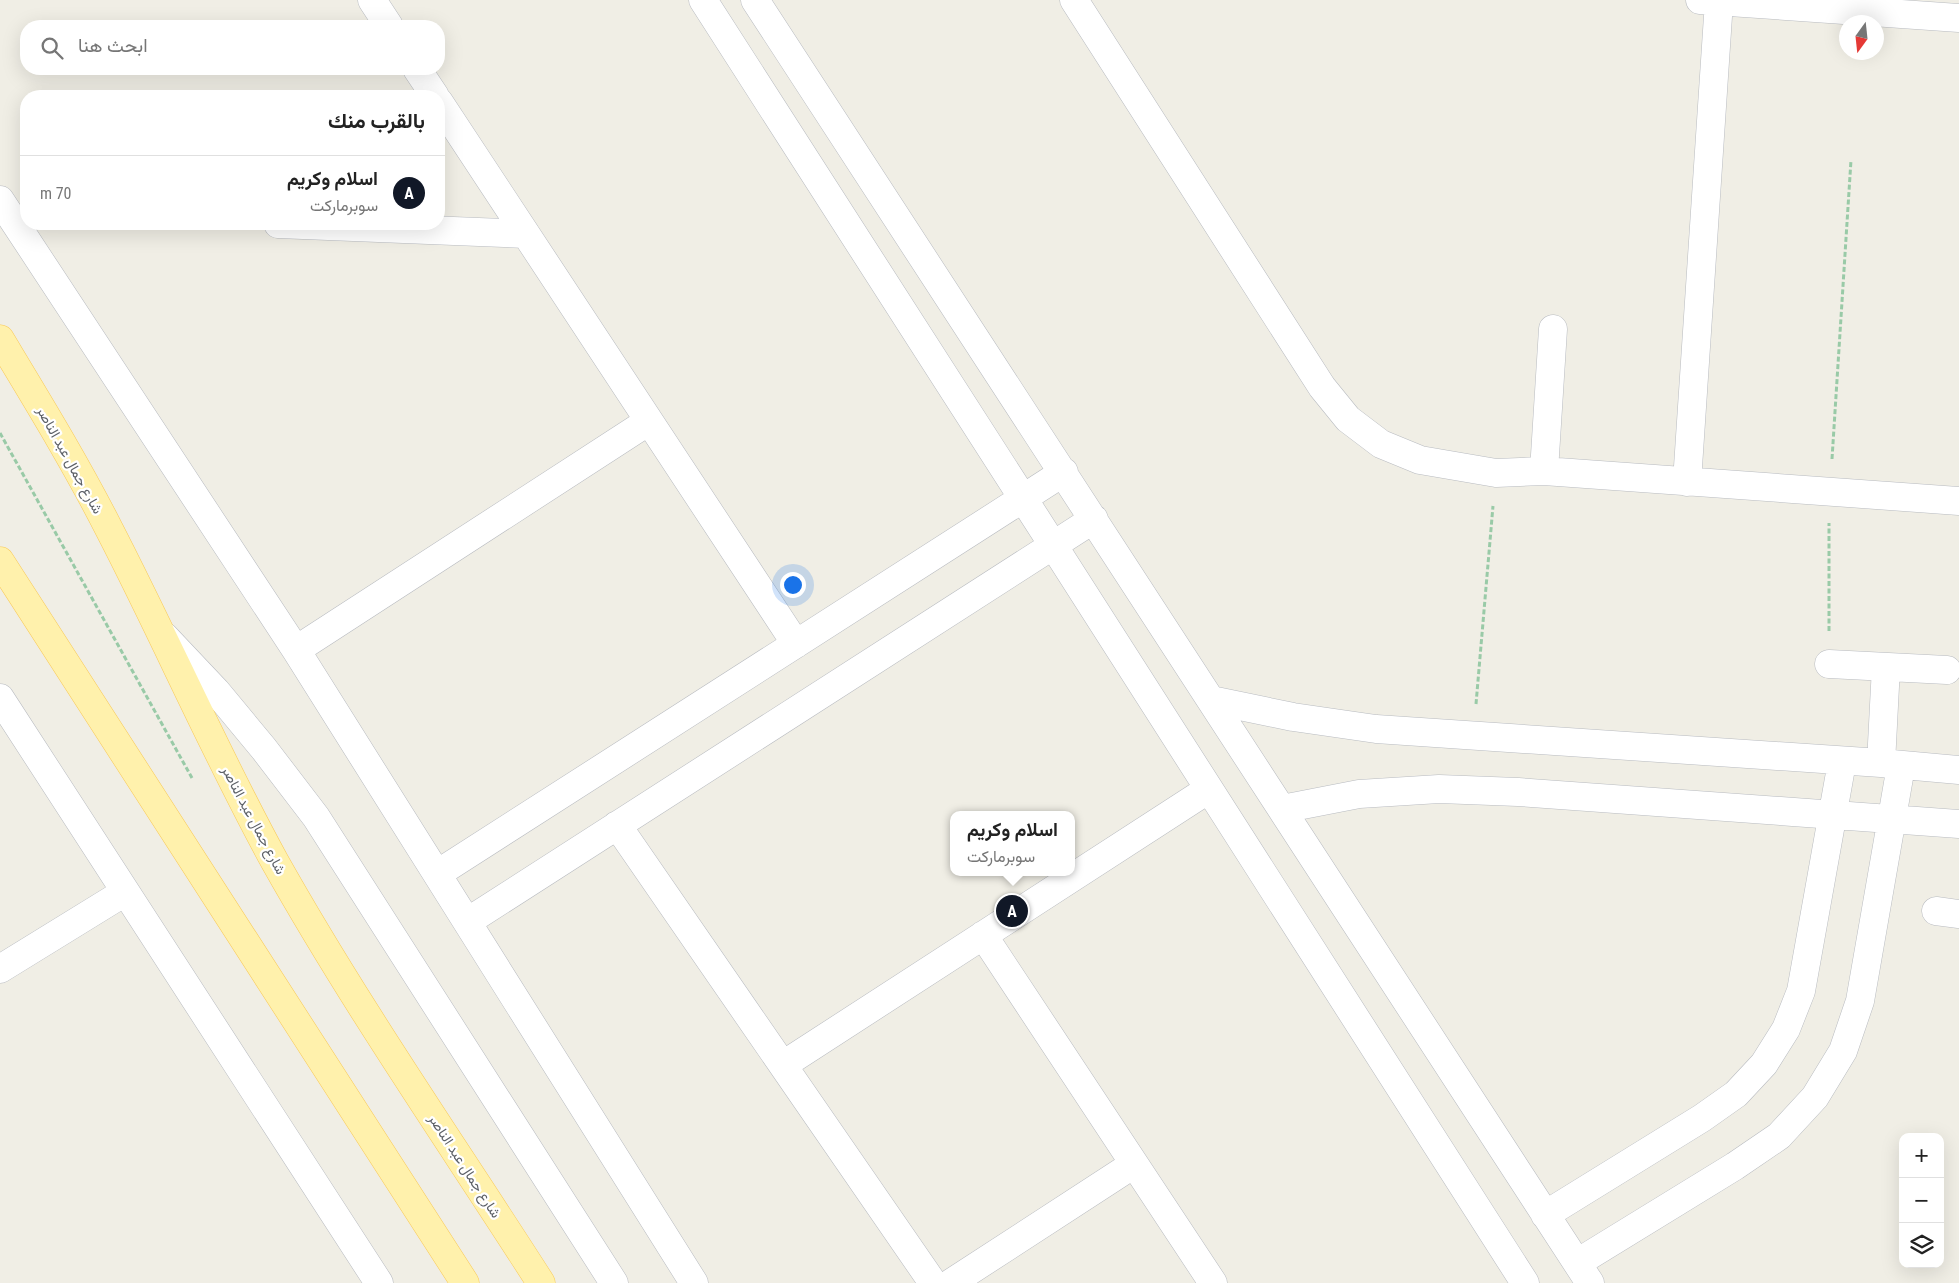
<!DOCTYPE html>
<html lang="ar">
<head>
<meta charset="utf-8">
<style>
	body { margin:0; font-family:"Roboto Condensed",Vazirmatn,sans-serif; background:#f6f6f6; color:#222; direction:rtl }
	.controls { position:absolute; right:15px; bottom:15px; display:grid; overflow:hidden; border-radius:10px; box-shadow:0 5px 20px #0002 }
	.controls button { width:45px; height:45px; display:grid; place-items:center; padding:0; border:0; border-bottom:1px solid #e0e0e0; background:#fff; color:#222; font:25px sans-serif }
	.compass { position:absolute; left:1839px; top:15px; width:45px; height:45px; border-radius:50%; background:#fff; box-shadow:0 5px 20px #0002; rotate:195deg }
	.you { position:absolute; left:792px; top:584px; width:18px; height:18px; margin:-12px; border:4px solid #fff; border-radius:50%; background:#1a73e8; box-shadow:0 0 0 8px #1a73e833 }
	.badge { display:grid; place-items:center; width:32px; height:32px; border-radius:50%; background:#111827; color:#fff; font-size:16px; font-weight:700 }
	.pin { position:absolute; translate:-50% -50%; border:2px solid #fff; box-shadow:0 1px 5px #0006 }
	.popup { position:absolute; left:950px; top:811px; width:125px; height:65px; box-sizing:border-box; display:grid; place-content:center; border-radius:10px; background:#fff; filter:drop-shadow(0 1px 4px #0005); font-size:16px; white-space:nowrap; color:#767676 }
	.popup b { font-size:19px; color:#222 }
	.popup::after { content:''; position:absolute; left:50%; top:100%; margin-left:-10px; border:10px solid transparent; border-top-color:#fff }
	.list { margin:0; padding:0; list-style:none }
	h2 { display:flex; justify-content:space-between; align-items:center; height:65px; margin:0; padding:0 20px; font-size:21px }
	h2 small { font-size:16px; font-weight:400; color:#767676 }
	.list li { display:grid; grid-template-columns:32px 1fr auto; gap:15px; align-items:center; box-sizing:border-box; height:75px; padding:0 20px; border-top:1px solid #e0e0e0 }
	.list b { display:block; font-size:19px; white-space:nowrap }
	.list p { margin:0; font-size:16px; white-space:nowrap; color:#767676 }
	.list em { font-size:16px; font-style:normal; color:#767676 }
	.icon { flex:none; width:28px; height:28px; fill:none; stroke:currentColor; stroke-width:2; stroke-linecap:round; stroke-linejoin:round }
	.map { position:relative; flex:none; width:1959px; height:1283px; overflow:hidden; direction:ltr }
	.search { position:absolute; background:#fff; box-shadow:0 5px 20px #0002; left:20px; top:20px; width:425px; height:55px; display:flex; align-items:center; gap:12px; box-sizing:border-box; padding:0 18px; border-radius:20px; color:#767676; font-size:19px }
	.panel { position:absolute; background:#fff; box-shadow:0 5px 20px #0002; left:20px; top:90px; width:425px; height:140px; border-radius:20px; direction:rtl }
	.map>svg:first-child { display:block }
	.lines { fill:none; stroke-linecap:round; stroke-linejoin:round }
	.minor-casing { stroke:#b8bbc0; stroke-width:29 }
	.major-casing { stroke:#f9c956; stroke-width:29 }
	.path { stroke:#99caa7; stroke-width:3; stroke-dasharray:5 2.5; stroke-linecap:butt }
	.minor { stroke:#fff; stroke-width:28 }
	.major { stroke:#fff1ac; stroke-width:28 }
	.labels { text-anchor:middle; stroke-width:4.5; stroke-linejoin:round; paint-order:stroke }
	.street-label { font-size:14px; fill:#5d6167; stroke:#fff }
</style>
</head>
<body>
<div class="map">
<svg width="1959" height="1283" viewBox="0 0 1959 1283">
	<rect width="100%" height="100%" fill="#f0eee5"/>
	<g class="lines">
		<defs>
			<path id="minor" d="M372 0 389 26
				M703 0 1053 545 1525 1283
				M755 0 1590 1283
				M1074 0 1322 387 1348 419 1381 444 1420 460 1496 473 1544 471 1959 501
				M1700 0 1959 18
				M417 69 435 96
				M439 102 796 644
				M0 200 296 650 694 1283
				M278 224 526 234
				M1544 471 1553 329
				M1687 482 1719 1
				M165 637 216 691 264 749 316 817 614 1283
				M296 650 649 421
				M1829 664 1947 670
				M0 698 379 1283
				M1211 700 1293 717 1376 729 1881 763 1959 770
				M1881 763 1886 667
				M1282 809 1359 794 1439 789 1518 792 1959 824
				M617 825 933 1283
				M437 874 1064 472
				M1936 911 1959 914
				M467 922 1094 519
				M983 935 1213 1283
				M0 969 125 892
				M783 1065 1209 789
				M1545 1215 1702 1118 1736 1094 1764 1064 1786 1029 1801 991 1842 762
				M1577 1263 1735 1166 1779 1136 1815 1097 1843 1051 1860 1001 1901 766
				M951 1283 1134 1164"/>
			<path id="major" d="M0 339C38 402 76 464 109 529 166 639 215 753 275 862 356 1006 452 1144 541 1283
				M0 561 465 1283"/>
		</defs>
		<use href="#minor" class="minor-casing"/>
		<use href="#major" class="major-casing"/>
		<path class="path" d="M0 433 192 778
			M1832 459 1851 160
			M1829 631V523
			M1476 704 1493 506"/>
		<use href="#minor" class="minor"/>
		<use href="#major" class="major"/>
	</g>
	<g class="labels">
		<g class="street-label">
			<text transform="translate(70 460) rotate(61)" y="5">شارع جمال عبد الناصر</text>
			<text transform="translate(254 820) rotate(62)" y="5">شارع جمال عبد الناصر</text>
			<text transform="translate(465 1166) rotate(57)" y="5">شارع جمال عبد الناصر</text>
		</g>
	</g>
</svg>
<div class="controls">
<button>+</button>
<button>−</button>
<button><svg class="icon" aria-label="layers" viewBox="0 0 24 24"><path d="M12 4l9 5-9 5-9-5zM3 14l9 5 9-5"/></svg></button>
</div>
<svg class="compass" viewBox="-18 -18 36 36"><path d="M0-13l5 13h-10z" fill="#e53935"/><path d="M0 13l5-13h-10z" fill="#767676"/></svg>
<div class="you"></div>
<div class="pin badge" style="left:1012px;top:911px">A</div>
<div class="popup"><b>اسلام وكريم</b>سوبرماركت</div>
<div class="search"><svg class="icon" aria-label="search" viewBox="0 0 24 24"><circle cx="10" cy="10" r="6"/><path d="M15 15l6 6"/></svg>ابحث هنا</div>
<section class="panel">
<h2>بالقرب منك<small></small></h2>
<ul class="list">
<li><span class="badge">A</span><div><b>اسلام وكريم</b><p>سوبرماركت</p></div><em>70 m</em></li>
</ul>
</section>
</div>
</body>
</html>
